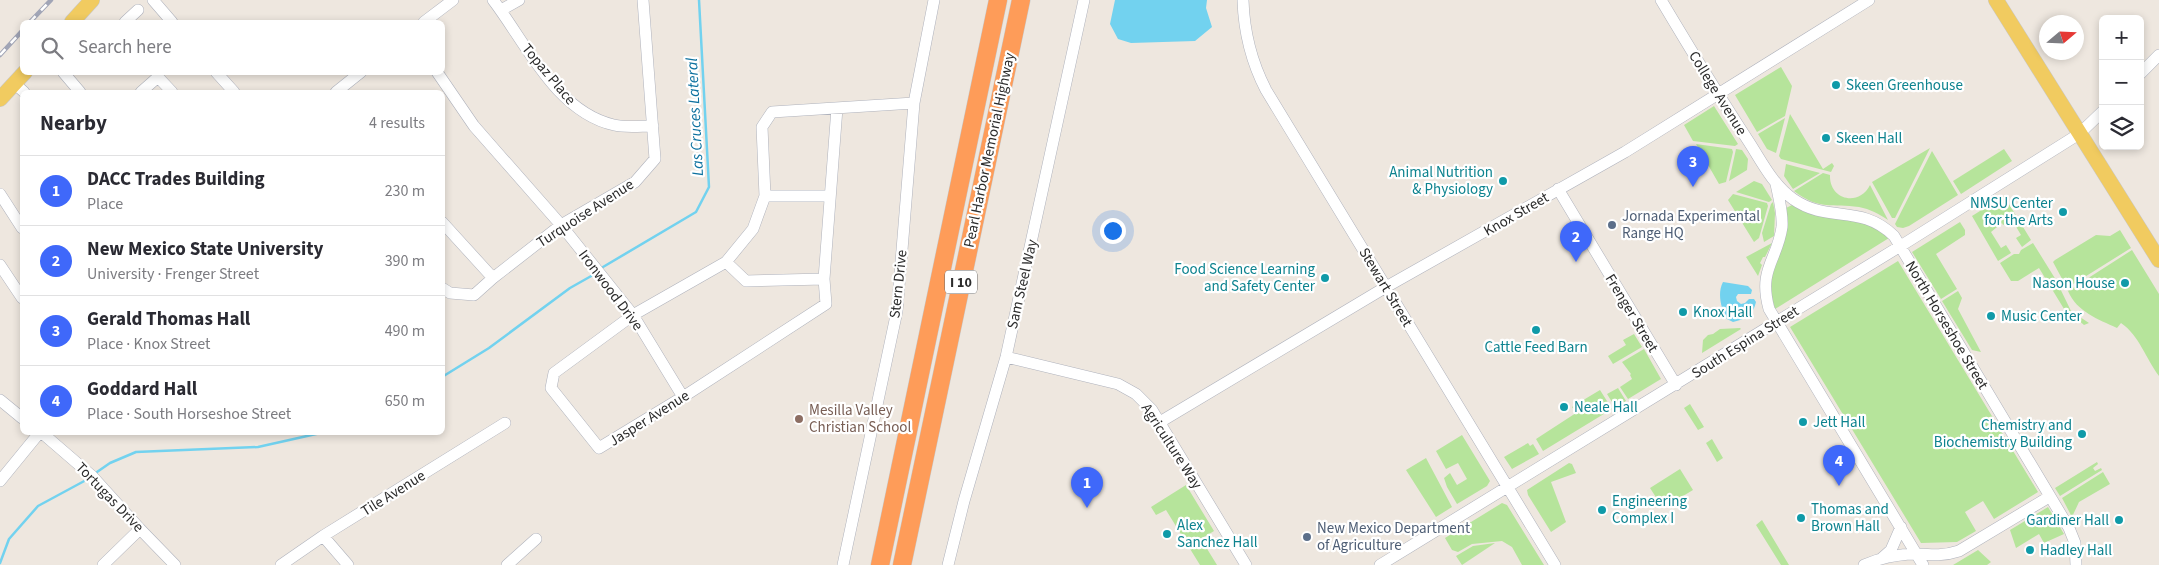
<!DOCTYPE html>
<html lang="en">
<head>
<meta charset="utf-8">
<style>
	body { margin:0; font-family:"Source Sans 3",sans-serif; background:#f2f2f3; color:#2b2b33 }
	.controls { position:absolute; right:15px; top:15px; display:grid; overflow:hidden; border-radius:8px; box-shadow:0 2px 8px #0003 }
	.controls button { width:45px; height:45px; display:grid; place-items:center; padding:0; border:0; border-bottom:1px solid #e1e1e2; background:#fff; color:#2b2b33; font:25px sans-serif }
	.compass { position:absolute; left:2039px; top:15px; width:45px; height:45px; border-radius:50%; background:#fff; box-shadow:0 2px 8px #0003; rotate:71deg }
	.you { position:absolute; left:1112px; top:230px; width:18px; height:18px; margin:-12px; border:4px solid #fff; border-radius:50%; background:#1a73e8; box-shadow:0 0 0 8px #1a73e833 }
	.badge { display:grid; place-items:center; width:32px; height:32px; border-radius:50%; background:#3f68fa; color:#fff; font-size:16px; font-weight:700 }
	.pin { position:absolute; translate:-50% -41px; filter:drop-shadow(0 1px 2px #0008) }
	.pin::after { content:''; position:absolute; top:26px; width:18px; height:15px; background:inherit; clip-path:polygon(0 0,100% 0,50% 100%) }
	.list { margin:0; padding:0; list-style:none }
	h2 { display:flex; justify-content:space-between; align-items:center; height:65px; margin:0; padding:0 20px; font-size:21px }
	h2 small { font-size:16px; font-weight:400; color:#7c7c81 }
	.list li { display:grid; grid-template-columns:32px 1fr auto; gap:15px; align-items:center; box-sizing:border-box; height:70px; padding:0 20px; border-top:1px solid #e1e1e2 }
	.list b { display:block; font-size:19px; white-space:nowrap }
	.list p { margin:0; font-size:16px; white-space:nowrap; color:#7c7c81 }
	.list em { font-size:16px; font-style:normal; color:#7c7c81 }
	.icon { flex:none; width:28px; height:28px; fill:none; stroke:currentColor; stroke-width:2; stroke-linecap:round; stroke-linejoin:round }
	.map { position:relative; flex:none; width:2159px; height:565px; overflow:hidden }
	.search { position:absolute; background:#fff; box-shadow:0 2px 8px #0003; left:20px; top:20px; width:425px; height:55px; display:flex; align-items:center; gap:12px; box-sizing:border-box; padding:0 18px; border-radius:8px; color:#7c7c81; font-size:19px }
	.panel { position:absolute; background:#fff; box-shadow:0 2px 8px #0003; left:20px; top:90px; width:425px; height:345px; border-radius:8px }
	.map>svg:first-child { display:block }
	.green { fill:#b6e49b }
	.water { fill:#72d2ef }
	.lines { fill:none; stroke-linecap:round; stroke-linejoin:round }
	.stream { stroke:#72d2ef; stroke-width:2.5 }
	.minor-casing { stroke:#afb2bc; stroke-width:12 }
	.major-casing { stroke:#c8c8c8; stroke-width:16 }
	.highway-casing { stroke:#c8c8c8; stroke-width:19 }
	.minor { stroke:#fff; stroke-width:11 }
	.major { stroke:#f1cb60; stroke-width:15 }
	.highway { stroke:#fe9c59; stroke-width:18 }
	.rail-casing { stroke:#a1a5b6; stroke-width:4.5 }
	.rail { stroke:#fff; stroke-width:2.5; stroke-dasharray:8; stroke-linecap:butt }
	.culture-dot { fill:#0f9aa8; stroke:#fff; stroke-width:2 }
	.service-dot { fill:#5c6f8a; stroke:#fff; stroke-width:2 }
	.education-dot { fill:#8d6e63; stroke:#fff; stroke-width:2 }
	.labels { text-anchor:middle; stroke-width:4.5; stroke-linejoin:round; paint-order:stroke }
	.shield { fill:#fff; stroke:#6b6b6b; stroke-width:1 }
	.shield-label { font-size:14px; font-weight:bold; fill:#2c2c2c }
	.street-label { font-size:15px; fill:#2c2c2c; stroke:#fff }
	.culture-label { font-size:15px; fill:#0d838f; stroke:#fff; text-anchor:start }
	.service-label { font-size:15px; fill:#4e5e75; stroke:#fff; text-anchor:start }
	.education-label { font-size:15px; fill:#785e54; stroke:#fff; text-anchor:start }
	.water-label { font-size:16px; font-style:italic; fill:#0d719f; stroke:#fff }
</style>
</head>
<body>
<div class="map">
<svg width="2159" height="565" viewBox="0 0 2159 565">
	<rect width="100%" height="100%" fill="#eee7df"/>
	<path class="green" d="M1781 67 1792 86 1785 116 1757 132 1735 95Z
		M1714 106 1738 144 1735 146 1693 141 1684 125Z
		M1790 114 1823 169 1832 163 1834 166 1831 172 1781 159 1779 156Z
		M1785 118 1776 153 1767 149 1758 134Z
		M1696 144 1732 149 1733 152 1726 182 1719 184Z
		M1930 148 1895 218H1892L1872 182Z
		M1736 149 1742 150 1748 159 1747 170 1729 181Z
		M2004 149 2012 161 1961 194 1953 181Z
		M1932 151 1958 195 1909 226 1903 228 1897 227 1895 224 1897 220Z
		M1786 164 1820 173 1793 189 1784 176Z
		M1823 173 1830 175C1829 200 1859 207 1870 185L1888 220C1879 214 1870 209 1859 207 1832 203 1820 211 1794 191Z
		M1754 181 1762 184 1772 200 1769 202 1736 192Z
		M1733 194 1767 203 1768 206 1759 238 1754 242 1728 200Z
		M2004 196 2031 240 2022 247 2016 238 2021 235 2012 220 2003 225 2002 223 1991 232 2001 248 2006 245 2011 253 1998 261 1972 216Z
		M1773 202 1775 213 1774 236 1764 242 1762 233 1771 204Z
		M1792 205 1867 221 1889 238 1775 309 1769 288 1786 208Z
		M1960 222 1965 230V235L1936 254 1957 289 1941 299 1912 252Z
		M2120 230 2131 248 2067 288 2053 262 2055 260 2096 235 2110 236Z
		M1772 243 1765 257H1763L1760 263 1762 265 1758 276 1746 257Z
		M2033 243 2056 280 2071 311 2089 323 2084 325 2077 319 2072 322 2039 268 2018 281H2011L2000 263 2014 254H2019L2021 250Z
		M2132 250 2159 294V376C2146 359 2139 335 2121 323L2117 328C2098 319 2077 312 2068 291Z
		M1898 261 2038 492 1994 519 1983 501 1965 512 1976 531 1957 542 1921 543 1790 327Z
		M1958 291 1962 298 1958 309 1981 352 1972 350 1942 301Z
		M1740 328 1741 329 1702 353 1703 340 1708 335 1713 334 1720 329Z
		M1634 334 1642 347 1613 364 1608 356 1626 345 1623 340Z
		M1644 349 1661 379 1628 399 1620 387 1632 379 1630 375 1631 374 1622 362Z
		M1618 388 1626 401 1615 407 1607 394Z
		M1600 390 1612 409 1543 451 1536 439 1576 413 1572 407 1578 403 1580 406V402Z
		M1690 404 1704 427 1698 430 1684 408Z
		M1462 435 1490 481 1487 486 1457 504 1447 487 1444 478 1450 473 1457 485 1467 479 1458 463 1446 469 1436 451Z
		M1712 439 1723 458 1717 462 1706 443Z
		M1528 443 1530 446 1533 444 1539 454 1512 469 1504 457Z
		M1426 458 1452 507 1436 517 1406 470Z
		M2097 462 2098 464 2093 468 2095 471 2101 468 2102 470 2060 496 2055 488Z
		M1569 463 1572 464 1576 473 1551 482 1566 522 1551 532 1528 495 1527 490Z
		M1680 469 1693 490 1663 508 1650 488Z
		M2103 472 2110 484 2079 502 2072 517 2062 498Z
		M1186 485 1214 531 1201 539 1217 565H1200L1166 510 1156 515 1151 507Z
		M1502 503 1507 505 1544 565H1522L1512 547 1502 541 1472 544 1458 552 1452 550 1445 538Z
		M2048 507 2064 534 2044 543 2039 534 2016 548 2010 530Z
		M1762 520 1789 565H1781L1756 525Z
		M1495 543 1462 565 1456 556 1473 546Z
		M1978 550 1991 562 1987 565H1953Z"/>
	<path class="water" d="M1115 0H1207L1206 8 1212 27 1195 41 1131 43 1118 39 1110 24Z
		M1723 282 1748 286 1752 290 1751 294H1738L1736 297 1737 301 1741 304 1745 303 1749 299H1754L1756 302C1753 315 1746 319 1733 322L1727 319C1721 309 1717 293 1723 282Z"/>
	<g class="lines">
		<path class="stream" d="M603 267 696 212 709 187 699 0
			M442 377 489 348 570 288 593 275
			M97 472 110 463 136 452 258 447 325 432
			M0 563 9 539 38 506 88 479"/>
		<defs>
			<path id="minor" d="M153 0 172 22
				M493 0C526 43 556 112 614 125 626 128 641 126 653 126
				M1243 0C1244 33 1251 61 1266 90L1555 565
				M1661 0C1689 47 1717 93 1747 139 1761 160 1772 184 1793 199 1829 224 1860 203 1894 236L2069 528 2075 543 2076 565
				M501 10 519 0
				M125 22 138 10
				M424 22 453 0
				M63 72 80 92
				M216 72 234 92
				M437 72 474 126 561 225 633 315 683 397
				M2140 74 2159 55
				M14 83 24 92
				M141 92 158 77 172 92
				M336 92 361 72
				M837 108 824 279 826 304 683 397 599 448 551 388 554 373 633 315 726 262 753 229 765 196 762 127 772 112 914 103
				M1776 184C1779 198 1783 213 1782 227 1777 261 1758 269 1769 309L1923 565
				M1558 189 1676 385
				M0 194 22 228
				M765 196H829
				M442 222 493 278 561 225 635 182 655 159 643 0
				M726 262 746 281 824 279
				M0 265 22 298
				M442 288 450 293 474 295 493 278
				M1006 357 1118 384 1136 394 1152 410 1246 565
				M0 400 22 418
				M1160 422 1386 287 1625 152 1869 0
				M41 432 92 476 140 529 175 565
				M0 481 40 432
				M323 536 348 565
				M1882 558 1891 550 1901 527
				M103 565 140 529
				M281 565 323 536 505 423
				M507 565 536 539
				M843 565 897 311 914 103 934 0
				M948 565 964 501 1006 357 1084 0
				M1380 565 1907 242 2079 134 2103 111
				M1864 565C1880 558 1899 554 1917 554 1932 555 1944 556 1959 551L2049 497"/>
			<path id="major" d="M1996 0 2159 260
				M72 22 92 0
				M0 99 25 72"/>
			<path id="highway" d="M880 565 998 0
				M902 565 1021 0"/>
		</defs>
		<use href="#minor" class="minor-casing"/>
		<use href="#major" class="major-casing"/>
		<use href="#highway" class="highway-casing"/>
		<use href="#minor" class="minor"/>
		<use href="#major" class="major"/>
		<use href="#highway" class="highway"/>
		<defs>
			<path id="rail" d="M30 22 51 0
				M0 55 22 31"/>
		</defs>
		<use href="#rail" class="rail-casing"/>
		<use href="#rail" class="rail"/>
	</g>
	<g class="culture-dot">
		<circle cx="1836" cy="85" r="5"/>
		<circle cx="1826" cy="138" r="5"/>
		<circle cx="1503" cy="181" r="5"/>
		<circle cx="2063" cy="212" r="5"/>
		<circle cx="1325" cy="278" r="5"/>
		<circle cx="2125" cy="283" r="5"/>
		<circle cx="1683" cy="312" r="5"/>
		<circle cx="1991" cy="316" r="5"/>
		<circle cx="1536" cy="330" r="5"/>
		<circle cx="1564" cy="407" r="5"/>
		<circle cx="1803" cy="422" r="5"/>
		<circle cx="2082" cy="434" r="5"/>
		<circle cx="1602" cy="510" r="5"/>
		<circle cx="1801" cy="518" r="5"/>
		<circle cx="2119" cy="520" r="5"/>
		<circle cx="1167" cy="534" r="5"/>
		<circle cx="2030" cy="550" r="5"/>
	</g>
	<g class="service-dot">
		<circle cx="1612" cy="225" r="5"/>
		<circle cx="1307" cy="537" r="5"/>
	</g>
	<circle class="education-dot" cx="799" cy="419" r="5"/>
	<g class="labels">
		<rect class="shield" x="945" y="270.5" width="32" height="23" rx="4"/>
		<g class="shield-label">
			<text x="961" y="287">I 10</text>
		</g>
		<g class="street-label">
			<text transform="translate(549 74) rotate(50)" y="5">Topaz Place</text>
			<text transform="translate(1718 93) rotate(58)" y="5">College Avenue</text>
			<text transform="translate(989 150) rotate(-78)" y="5">Pearl Harbor Memorial Highway</text>
			<text transform="translate(585 213) rotate(-33)" y="5">Turquoise Avenue</text>
			<text transform="translate(1516 214) rotate(-30)" y="5">Knox Street</text>
			<text transform="translate(898 284) rotate(-84)" y="5">Stern Drive</text>
			<text transform="translate(1022 284) rotate(-77)" y="5">Sam Steel Way</text>
			<text transform="translate(1386 287) rotate(59)" y="5">Stewart Street</text>
			<text transform="translate(611 290) rotate(53)" y="5">Ironwood Drive</text>
			<text transform="translate(1632 313) rotate(59)" y="5">Frenger Street</text>
			<text transform="translate(1947 325) rotate(59)" y="5">North Horseshoe Street</text>
			<text transform="translate(1745 342) rotate(-32)" y="5">South Espina Street</text>
			<text transform="translate(649 418) rotate(-32)" y="5">Jasper Avenue</text>
			<text transform="translate(1172 446) rotate(57)" y="5">Agriculture Way</text>
			<text transform="translate(393 493) rotate(-32)" y="5">Tile Avenue</text>
			<text transform="translate(110 497) rotate(46)" y="5">Tortugas Drive</text>
		</g>
		<g class="culture-label">
			<text x="1846" y="90">Skeen Greenhouse</text>
			<text x="1836" y="143">Skeen Hall</text>
			<text x="1493" y="177" text-anchor="end">Animal Nutrition<tspan x="1493" dy="17">&amp; Physiology</tspan></text>
			<text x="2053" y="208" text-anchor="end">NMSU Center<tspan x="2053" dy="17">for the Arts</tspan></text>
			<text x="1315" y="274" text-anchor="end">Food Science Learning<tspan x="1315" dy="17">and Safety Center</tspan></text>
			<text x="2115" y="288" text-anchor="end">Nason House</text>
			<text x="1693" y="317">Knox Hall</text>
			<text x="2001" y="321">Music Center</text>
			<text x="1536" y="352" text-anchor="middle">Cattle Feed Barn</text>
			<text x="1574" y="412">Neale Hall</text>
			<text x="1813" y="427">Jett Hall</text>
			<text x="2072" y="430" text-anchor="end">Chemistry and<tspan x="2072" dy="17">Biochemistry Building</tspan></text>
			<text x="1612" y="506">Engineering<tspan x="1612" dy="17">Complex I</tspan></text>
			<text x="1811" y="514">Thomas and<tspan x="1811" dy="17">Brown Hall</tspan></text>
			<text x="2109" y="525" text-anchor="end">Gardiner Hall</text>
			<text x="1177" y="530">Alex<tspan x="1177" dy="17">Sanchez Hall</tspan></text>
			<text x="2040" y="555">Hadley Hall</text>
		</g>
		<g class="service-label">
			<text x="1622" y="221">Jornada Experimental<tspan x="1622" dy="17">Range HQ</tspan></text>
			<text x="1317" y="533">New Mexico Department<tspan x="1317" dy="17">of Agriculture</tspan></text>
		</g>
		<g class="education-label">
			<text x="809" y="415">Mesilla Valley<tspan x="809" dy="17">Christian School</tspan></text>
		</g>
		<g class="water-label">
			<text transform="translate(694 117) rotate(-93)" y="6">Las Cruces Lateral</text>
		</g>
	</g>
</svg>
<div class="controls">
<button>+</button>
<button>−</button>
<button><svg class="icon" aria-label="layers" viewBox="0 0 24 24"><path d="M12 4l9 5-9 5-9-5zM3 14l9 5 9-5"/></svg></button>
</div>
<svg class="compass" viewBox="-18 -18 36 36"><path d="M0-13l5 13h-10z" fill="#e53935"/><path d="M0 13l5-13h-10z" fill="#7c7c81"/></svg>
<div class="you"></div>
<div class="pin badge" style="left:1087px;top:508px">1</div>
<div class="pin badge" style="left:1576px;top:262px">2</div>
<div class="pin badge" style="left:1693px;top:187px">3</div>
<div class="pin badge" style="left:1839px;top:486px">4</div>
<div class="search"><svg class="icon" aria-label="search" viewBox="0 0 24 24"><circle cx="10" cy="10" r="6"/><path d="M15 15l6 6"/></svg>Search here</div>
<section class="panel">
<h2>Nearby<small>4 results</small></h2>
<ul class="list">
<li><span class="badge">1</span><div><b>DACC Trades Building</b><p>Place</p></div><em>230 m</em></li>
<li><span class="badge">2</span><div><b>New Mexico State University</b><p>University · Frenger Street</p></div><em>390 m</em></li>
<li><span class="badge">3</span><div><b>Gerald Thomas Hall</b><p>Place · Knox Street</p></div><em>490 m</em></li>
<li><span class="badge">4</span><div><b>Goddard Hall</b><p>Place · South Horseshoe Street</p></div><em>650 m</em></li>
</ul>
</section>
</div>
</body>
</html>
